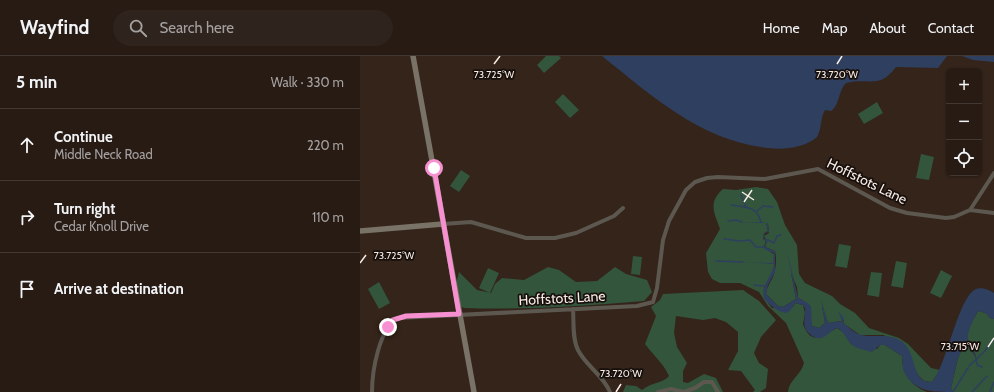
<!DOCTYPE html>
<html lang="en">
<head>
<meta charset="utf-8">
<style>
	body { margin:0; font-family:Cabin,sans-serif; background:#2f241d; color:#f1f3f6 }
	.controls { position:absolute; right:12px; top:12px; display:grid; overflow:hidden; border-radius:6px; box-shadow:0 1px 3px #0004 }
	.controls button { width:36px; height:36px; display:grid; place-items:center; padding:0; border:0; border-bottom:1px solid #433934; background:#271b14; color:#f1f3f6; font:20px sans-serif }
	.stop { position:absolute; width:12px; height:12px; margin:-9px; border:3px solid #f690d0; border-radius:50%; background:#fff }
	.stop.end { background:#f690d0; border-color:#fff; box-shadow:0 1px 4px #0008 }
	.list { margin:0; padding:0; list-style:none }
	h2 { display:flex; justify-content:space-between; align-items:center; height:52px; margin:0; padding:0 16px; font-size:17px }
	h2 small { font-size:13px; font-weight:400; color:#a4a1a0 }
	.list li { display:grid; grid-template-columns:26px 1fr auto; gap:12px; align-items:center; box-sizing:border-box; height:72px; padding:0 16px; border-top:1px solid #433934 }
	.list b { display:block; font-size:15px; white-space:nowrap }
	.list p { margin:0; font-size:13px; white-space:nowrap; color:#a4a1a0 }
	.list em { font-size:13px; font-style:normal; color:#a4a1a0 }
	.icon { flex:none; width:22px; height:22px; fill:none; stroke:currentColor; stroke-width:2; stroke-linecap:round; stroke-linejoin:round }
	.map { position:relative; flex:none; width:634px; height:336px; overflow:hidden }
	header { display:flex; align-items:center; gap:24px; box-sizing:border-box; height:56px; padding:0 20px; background:#271b14; border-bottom:1px solid #433934 }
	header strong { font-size:19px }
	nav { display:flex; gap:22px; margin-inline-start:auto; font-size:14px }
	.search { width:280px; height:36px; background:#2f241d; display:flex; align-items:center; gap:10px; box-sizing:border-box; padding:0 14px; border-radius:22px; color:#a4a1a0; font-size:15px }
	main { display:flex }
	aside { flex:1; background:#271b14 }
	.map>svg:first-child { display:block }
	.green { fill:#32553c }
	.water { fill:#2f3f5f }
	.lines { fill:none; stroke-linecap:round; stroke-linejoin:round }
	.stream { stroke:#2f3f5f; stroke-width:1.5 }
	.street { stroke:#5c5850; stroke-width:4 }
	.secondary { stroke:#797266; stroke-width:5.5 }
	.route { stroke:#f690d0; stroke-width:5 }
	.ticks { fill:none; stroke:#f8ece6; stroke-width:1.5 }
	.labels { text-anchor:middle; stroke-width:3.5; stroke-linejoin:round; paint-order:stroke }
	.street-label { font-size:14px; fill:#f8ece6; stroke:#170f0b }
	.ticks-label { font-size:10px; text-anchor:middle; fill:#f8ece6; stroke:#170f0b; stroke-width:3.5; stroke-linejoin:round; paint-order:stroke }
</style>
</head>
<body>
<header>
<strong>Wayfind</strong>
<div class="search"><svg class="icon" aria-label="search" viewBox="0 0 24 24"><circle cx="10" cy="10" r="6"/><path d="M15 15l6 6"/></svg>Search here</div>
<nav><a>Home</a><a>Map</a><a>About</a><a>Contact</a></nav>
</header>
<main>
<aside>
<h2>5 min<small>Walk · 330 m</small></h2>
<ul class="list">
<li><svg class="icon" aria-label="ahead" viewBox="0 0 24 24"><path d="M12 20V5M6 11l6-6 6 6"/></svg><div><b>Continue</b><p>Middle Neck Road</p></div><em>220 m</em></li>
<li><svg class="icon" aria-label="right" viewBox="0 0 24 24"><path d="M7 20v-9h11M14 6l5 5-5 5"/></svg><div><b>Turn right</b><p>Cedar Knoll Drive</p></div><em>110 m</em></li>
<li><svg class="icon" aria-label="arrive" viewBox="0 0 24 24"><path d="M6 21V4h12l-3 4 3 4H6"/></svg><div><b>Arrive at destination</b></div></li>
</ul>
</aside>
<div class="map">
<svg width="634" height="336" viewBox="0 0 634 336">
	<rect width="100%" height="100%" fill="#34241a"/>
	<path class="green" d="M186 0H199L201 2 184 17 177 9Z
		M203 38 219 54 210 62 195 46Z
		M517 46 523 57 504 68 498 58Z
		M561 98 574 101 569 124 556 122Z
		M101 114 110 120 99 136 90 130Z
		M396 131 408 133 417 146 425 169 437 189 439 218 445 227 472 240 480 248 495 257 509 272 539 282 548 288 571 312 580 314 572 326C564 326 561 323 556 316L524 279H500L483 267 484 265 481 260 482 265 468 267 462 249 465 267 459 272 452 270C449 256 454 249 438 242L437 231 431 217 436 243 423 251 418 250 406 238C407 231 410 227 413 221 416 213 417 203 415 195L405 191 407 184 404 180 409 177 408 168 401 166 406 167 408 175 404 177 403 183 406 184 404 191 415 199 413 207H408L414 208C413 231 393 226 412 252L433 251 435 247 443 249 445 257 443 268C452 292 463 278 477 272L483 276 491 288 517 293 520 289H525L542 300C543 304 542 307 543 310 546 323 556 332 567 336H428C429 324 441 319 444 307L426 267 408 250 399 236 380 227H360L352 223 348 216 346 197 360 173C355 158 347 147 363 133L376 134Z
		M479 188 491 190 487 212 475 210Z
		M273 200 282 201 280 219 271 218Z
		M536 205 547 207 543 232 531 230Z
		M188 211 199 214 216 226 237 225 255 211 266 218 287 224 292 236 284 245C224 250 164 254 104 252L100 250 96 228 99 216 117 234 131 237 135 228 142 222 164 224Z
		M128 212 139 217 130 237 119 232Z
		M581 214 592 220 581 242 570 237Z
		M511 216 522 217 519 241 507 239Z
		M19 226 30 247 19 253 8 233Z
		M383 234 399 245 416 264 401 281 394 297 399 307 408 313 406 332 400 336H393L395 334 381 315 368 314 378 295V276L366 266 355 262 343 264 316 260 314 277 317 291 327 307 323 315V326L328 327 344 318 356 322 363 336H263L266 329 276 330 282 334C291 326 304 327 309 320 304 308 293 299 285 288L296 260 291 251 300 244 303 238Z
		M618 255 626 257 630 262 634 263V336H593L591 332 598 302 603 291 609 292 616 302C615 295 612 293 609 288 603 280 614 262 618 255Z"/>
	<path class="water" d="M242 0H587L578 12 536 11C519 34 509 21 486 27 478 35 480 49 471 55L465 54C460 62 462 73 457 81 444 92 424 94 408 92 341 85 292 40 242 0Z
		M602 0H634V6L613 4Z
		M382 166H403L408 168 409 176 405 177 404 181 408 184 405 191 415 195V216L408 229 406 238 418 250 423 251 436 243 427 194 438 242 446 246 451 250 452 270 459 272 465 267 461 244 468 267 482 265 478 255 484 262 483 267C489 271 494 277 501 279 514 282 528 277 541 285 558 296 550 327 572 326 587 309 598 241 616 233 621 231 630 234 634 237V263L630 262 626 257 618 255C614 262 606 277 608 285 609 292 615 295 616 302L609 292 603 291 598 302 591 332 593 336C572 336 555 336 544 316 542 311 543 305 542 300L525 289H520L512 296C505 294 496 293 490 287 486 282 484 275 477 272 471 274 466 282 460 282 457 283 453 281 451 279 440 271 446 263 445 252L443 249 435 247 430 255 426 257C417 255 414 252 407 246 396 235 413 220 414 208L383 206 413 207 414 197 404 193 406 185 403 181 404 177 408 175 406 167Z"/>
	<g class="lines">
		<path class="stream" d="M381 139 386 151
			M371 149C386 151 397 150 401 166
			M397 155 403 150 413 151
			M368 165 376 164 382 166
			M364 183 380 185 390 184 396 191H404
			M408 184 414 187 417 180 421 179
			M356 205 383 206
			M394 229 405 230
			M616 302 617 309 622 311
			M609 310 624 296 633 284
			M593 336 608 312
			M612 336 627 320
			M632 336 630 335 634 326"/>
		<path class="street" d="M610 154 634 117
			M83 168 111 166 166 182H195L216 177 254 160 263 152
			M213 253C214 266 212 282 218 294 226 310 243 319 250 336
			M12 336C12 316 19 272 38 262L277 250 293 246 297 232 303 184 309 165 326 134 335 126 347 122 358 121 405 123 458 113 530 152 547 157 586 162 594 161 610 154 634 157
			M298 336 311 333 323 336
			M324 336 335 332 344 326H352L358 336"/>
		<path class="secondary" d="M53 0 114 336
			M0 175 83 168"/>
	</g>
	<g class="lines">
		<path class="route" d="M28 271 33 264 46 260 99 258 74 112"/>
	</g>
	<path class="ticks" d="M134 8 140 0M477 8 482 0M382 136 394 144M384 146 392 134M0 207 6 199M628 291 634 282M256 336 261 328"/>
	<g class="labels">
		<g class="street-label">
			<text transform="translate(507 125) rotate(26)" y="5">Hoffstots Lane</text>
			<text transform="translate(202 242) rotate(-3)" y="5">Hoffstots Lane</text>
		</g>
	</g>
	<g class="ticks-label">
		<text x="477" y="22">73.720°W</text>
		<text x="134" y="22">73.725°W</text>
		<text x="34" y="203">73.725°W</text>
		<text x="600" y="294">73.715°W</text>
		<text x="261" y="321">73.720°W</text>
	</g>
</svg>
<div class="controls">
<button>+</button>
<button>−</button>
<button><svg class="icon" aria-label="locate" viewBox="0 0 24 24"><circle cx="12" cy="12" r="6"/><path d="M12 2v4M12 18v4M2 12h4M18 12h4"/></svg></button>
</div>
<div class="stop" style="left:74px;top:112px"></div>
<div class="stop end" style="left:28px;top:271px"></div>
</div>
</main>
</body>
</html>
